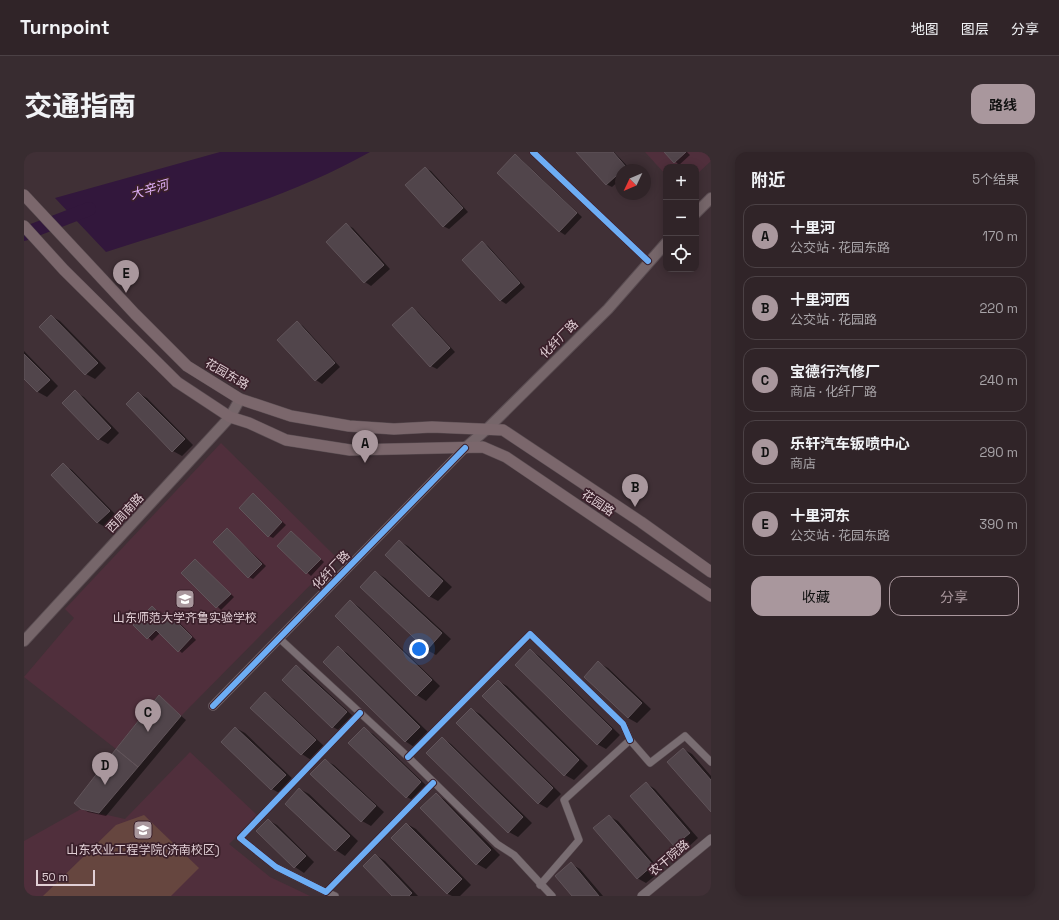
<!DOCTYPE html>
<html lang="zh">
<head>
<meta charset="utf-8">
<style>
	body { margin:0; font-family:"Space Grotesk","Noto Sans SC",sans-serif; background:#382c30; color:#f1f3f6 }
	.controls { position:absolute; right:12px; top:12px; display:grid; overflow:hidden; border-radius:8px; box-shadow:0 2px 10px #0003 }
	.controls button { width:36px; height:36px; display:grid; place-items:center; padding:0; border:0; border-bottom:1px solid #4b4145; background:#302428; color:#f1f3f6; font:20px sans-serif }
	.compass { position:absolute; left:591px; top:12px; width:36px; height:36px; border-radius:50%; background:#302428; box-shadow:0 2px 10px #0003; rotate:226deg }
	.scale { position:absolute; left:12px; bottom:10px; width:59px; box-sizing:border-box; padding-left:4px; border:2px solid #e1cfd5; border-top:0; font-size:11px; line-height:14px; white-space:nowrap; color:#e1cfd5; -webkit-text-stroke:3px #3b202b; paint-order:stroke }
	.you { position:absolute; left:395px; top:497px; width:14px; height:14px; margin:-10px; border:3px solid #fff; border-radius:50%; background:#1a73e8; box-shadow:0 0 0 6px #1a73e833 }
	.badge { display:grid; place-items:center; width:26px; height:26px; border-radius:50%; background:#a9979d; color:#111; font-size:13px; font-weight:700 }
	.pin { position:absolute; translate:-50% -33px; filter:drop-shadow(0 1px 2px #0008) }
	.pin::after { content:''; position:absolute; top:21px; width:14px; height:12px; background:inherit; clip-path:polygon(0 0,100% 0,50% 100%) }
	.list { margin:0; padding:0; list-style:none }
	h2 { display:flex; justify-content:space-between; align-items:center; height:52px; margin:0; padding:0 16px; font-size:17px }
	h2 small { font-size:13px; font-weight:400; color:#a8a4a8 }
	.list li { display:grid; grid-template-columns:26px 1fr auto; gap:12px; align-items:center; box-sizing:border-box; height:64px; margin:0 8px 8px; padding:0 8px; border:1px solid #4b4145; border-radius:12px }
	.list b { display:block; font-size:15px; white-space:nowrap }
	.list p { margin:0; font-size:13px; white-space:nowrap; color:#a8a4a8 }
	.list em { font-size:13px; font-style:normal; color:#a8a4a8 }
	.actions { display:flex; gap:8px; padding:12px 16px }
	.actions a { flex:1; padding:9px 0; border:1px solid #a9979d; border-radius:12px; text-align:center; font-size:14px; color:#a9979d }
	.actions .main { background:#a9979d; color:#111 }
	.icon { flex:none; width:22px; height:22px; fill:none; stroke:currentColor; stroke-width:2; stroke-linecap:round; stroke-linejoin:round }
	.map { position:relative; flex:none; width:687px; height:744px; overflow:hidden; border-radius:12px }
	header { display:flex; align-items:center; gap:24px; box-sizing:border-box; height:56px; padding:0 20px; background:#302428; border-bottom:1px solid #4b4145 }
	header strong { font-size:19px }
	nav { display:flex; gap:22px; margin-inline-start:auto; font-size:14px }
	.intro { display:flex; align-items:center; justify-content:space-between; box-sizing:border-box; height:96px; padding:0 24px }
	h1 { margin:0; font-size:28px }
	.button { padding:10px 18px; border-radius:12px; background:#a9979d; color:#111; font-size:14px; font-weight:700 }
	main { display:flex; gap:24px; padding:0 24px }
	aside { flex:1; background:#302428; border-radius:12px; box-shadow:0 2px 10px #0003 }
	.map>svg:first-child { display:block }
	.built { fill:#502f3c }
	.green { fill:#66463f }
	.water { fill:#32173c }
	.shadow { fill:#0007 }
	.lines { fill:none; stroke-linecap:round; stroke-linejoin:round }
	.river { stroke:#32173c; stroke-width:14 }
	.building { fill:#51454b; stroke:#61545a }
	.minor-casing { stroke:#5a4d52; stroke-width:8 }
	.tertiary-casing { stroke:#5a4d52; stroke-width:10 }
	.secondary-casing { stroke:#5a4d52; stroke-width:12 }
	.primary-casing { stroke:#5a4d52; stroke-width:12 }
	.minor { stroke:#796d72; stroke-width:7 }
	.tertiary { stroke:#796d72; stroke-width:9 }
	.secondary { stroke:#76666a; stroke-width:10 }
	.primary { stroke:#7b676c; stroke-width:11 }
	.cycleway-casing { stroke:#3b202b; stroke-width:8 }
	.cycleway { stroke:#6dadf4; stroke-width:6 }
	.labels { text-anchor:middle; stroke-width:3.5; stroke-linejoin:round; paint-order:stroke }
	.street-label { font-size:12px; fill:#e1cfd5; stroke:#3b202b }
	.poi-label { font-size:12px; fill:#e1cfd5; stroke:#3b202b }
	.water-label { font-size:13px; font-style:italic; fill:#dfaff6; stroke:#3b202b }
</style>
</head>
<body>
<header>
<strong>Turnpoint</strong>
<nav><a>地图</a><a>图层</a><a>分享</a></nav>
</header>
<div class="intro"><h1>交通指南</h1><a class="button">路线</a></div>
<main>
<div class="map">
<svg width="687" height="744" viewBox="0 0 687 744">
	<rect width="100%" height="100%" fill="#403036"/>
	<path class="built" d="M621 0H687V9L672 23V15H642V23Z
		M197 291 313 406 157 564 134 543 92 597 0 525 50 466 41 457Z
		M166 600 234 664 205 692 246 725 286 744H0V689L57 657 101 667Z"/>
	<path class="green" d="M120 663 175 716 147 744H19L92 673Z"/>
	<path class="water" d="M196 0H346C264 46 172 71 82 100L31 46Z"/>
	<path class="shadow" d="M553 0H590L607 18H597V27L588 35 582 32Z
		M641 0H663L666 3 655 13Z
		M491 3 497 7 558 65 541 83 535 79Z
		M401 16 407 19 444 60 425 77 419 74Z
		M323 73 329 76 366 117 347 134 341 130 304 90Z
		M458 90 464 94 501 135 482 152 476 148Z
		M388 156 394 160 431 200 413 217 407 214Z
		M27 164 36 169 82 216 71 227 62 222Z
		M273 170 279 174 316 215 298 232 292 228Z
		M0 199 34 234 23 245 14 240 0 225Z
		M51 240 60 245 95 281 84 292 75 287Z
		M114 241 123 246 169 293 158 304 149 299Z
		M39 313 48 318 94 365 83 376 74 371 28 323Z
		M230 343 262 373 249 386 245 384Z
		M203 377 242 414 229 427 225 425Z
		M268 380 300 410 287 424 254 394Z
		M375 389 384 394 428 435 414 449 405 444Z
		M171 408 210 445 197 458 159 421Z
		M352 420 361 426 427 487 412 503 403 498Z
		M326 449 335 455 416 534 402 549 393 543 312 464Z
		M128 456 139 464 143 460 147 462 172 488 158 501 136 481 128 489 111 473Z
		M314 496 323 501 404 580 390 595 381 589Z
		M506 498 515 504 596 583 582 597 573 592Z
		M575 511 584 516 627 557 613 571 604 566Z
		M272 514 281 519 331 566 318 580 309 575Z
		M474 529 483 534 564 614 550 628 541 623Z
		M241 541 250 547 300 594 287 608 278 602 228 556Z
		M135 545 162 568 82 664 64 660 57 656Z
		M447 557 456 562 537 642 523 656 514 651Z
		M212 576 221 581 270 628 257 642 248 637 198 590Z
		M340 577 349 582 405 636 392 650 383 645 326 591Z
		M418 586 427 592 508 671 494 685 485 680Z
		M659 597 668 602 687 624V659Z
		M301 608 310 613 360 660 347 674 338 669Z
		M622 631 631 637 674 686 660 699 651 694 608 644Z
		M276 637 285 642 334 689 321 704 312 698 262 652Z
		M412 642 421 648 476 703 462 717 453 712 397 656Z
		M585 664 594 669 637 719 622 731 613 726Z
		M244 668 253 673 290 710 280 721 271 715 234 679Z
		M383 672 392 677 447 733 436 744H428L424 742 368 686Z
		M352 703 361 709 394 744H369Z
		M547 712 556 717 579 744H549Z"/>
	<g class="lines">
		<path class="river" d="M0 82 65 57"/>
	</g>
	<path class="building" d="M552 0H589L602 15 582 33Z
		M640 0H662L650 11Z
		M491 2 553 61 535 80 473 21Z
		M401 15 439 56 419 75 381 33Z
		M322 71 360 113 340 131 302 90Z
		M458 89 496 131 476 149 438 108Z
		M388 155 426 196 406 215 368 173Z
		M27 163 74 211 61 223 15 175Z
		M273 169 311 211 291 229 253 188Z
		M0 202 26 228 13 240 0 227Z
		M51 238 87 276 74 288 38 251Z
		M114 240 161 287 148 300 102 252Z
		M39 311 86 359 73 371 27 323Z
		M229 341 258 370 244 385 215 356Z
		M203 376 238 412 224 426 189 390Z
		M267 379 297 407 282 422 253 394Z
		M375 388 419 429 405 445 361 403Z
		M171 407 207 442 192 456 157 421Z
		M351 419 418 481 403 498 336 435Z
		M326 448 408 528 392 544 311 464Z
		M128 454 138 464 142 459 168 485 154 500 132 478 123 487 109 473Z
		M314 494 396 575 381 590 299 510Z
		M506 497 588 577 573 593 491 513Z
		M574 509 618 551 604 566 560 525Z
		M272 513 323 560 308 576 258 528Z
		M474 528 555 608 540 624 458 544Z
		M241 540 292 588 277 603 226 556Z
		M135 543 157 564 114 615 92 597Z
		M447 556 529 636 514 652 432 571Z
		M211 575 262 623 247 638 197 590Z
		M340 575 397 630 382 646 324 591Z
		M418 585 499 665 484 681 402 601Z
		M659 596 687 628V660L643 610Z
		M92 597 114 615 75 661 57 657 50 651Z
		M301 607 352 654 337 670 286 622Z
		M622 630 666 681 650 694 606 644Z
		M275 636 326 684 311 699 261 652Z
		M412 641 467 698 452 713 396 656Z
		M585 663 629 713 613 727 569 676Z
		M244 667 282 704 270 716 232 679Z
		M382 671 438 727 423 742 367 686Z
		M351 702 388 741 385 744H368L339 714Z
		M547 710 575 744H548L531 724Z"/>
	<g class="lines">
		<defs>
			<path id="minor" d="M509 0 624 109
				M256 487 384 605 473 692 490 703 528 744
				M336 561 216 686 252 715 302 740 409 631
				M384 605 506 482 599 572 606 588
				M516 733 555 688 540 648 606 588 626 611 661 584 687 610
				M302 740 311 744"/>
			<path id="tertiary" d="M189 554 441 296
				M618 744 687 687"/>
			<path id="secondary" d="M672 61 687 46
				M441 296 463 277 584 157 642 91
				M0 489 206 265 216 247"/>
			<path id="primary" d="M0 43 111 162 163 214 216 247 267 264 325 274 370 277 408 275 479 278 617 370 687 420
				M0 74 40 118 153 230 206 265 225 271 262 288 326 298 459 295 482 305 687 444"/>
		</defs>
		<use href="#minor" class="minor-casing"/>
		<use href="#tertiary" class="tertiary-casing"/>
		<use href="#secondary" class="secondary-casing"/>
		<use href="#primary" class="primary-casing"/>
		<use href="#minor" class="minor"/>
		<use href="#tertiary" class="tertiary"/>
		<use href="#secondary" class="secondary"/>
		<use href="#primary" class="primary"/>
		<defs>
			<path id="cycleway" d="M509 0 624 109
				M189 554 441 296
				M336 561 216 686 252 715 302 740 409 631
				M384 605 506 482 599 572 606 588"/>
		</defs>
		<use href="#cycleway" class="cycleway-casing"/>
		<use href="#cycleway" class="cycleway"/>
	</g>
	<defs>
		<symbol id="school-square" viewBox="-11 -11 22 22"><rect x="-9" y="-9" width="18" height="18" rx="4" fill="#a9979d" stroke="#3b202b"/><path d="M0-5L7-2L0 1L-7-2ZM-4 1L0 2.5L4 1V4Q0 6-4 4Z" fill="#fff"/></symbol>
		<symbol id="university-square" viewBox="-11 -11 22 22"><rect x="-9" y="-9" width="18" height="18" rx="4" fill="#a9979d" stroke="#3b202b"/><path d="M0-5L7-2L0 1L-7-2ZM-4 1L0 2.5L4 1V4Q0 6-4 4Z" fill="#fff"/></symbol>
	</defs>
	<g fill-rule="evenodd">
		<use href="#school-square" x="150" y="436" width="22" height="22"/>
		<use href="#university-square" x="108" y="667" width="22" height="22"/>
	</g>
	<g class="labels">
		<g class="street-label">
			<text transform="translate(535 187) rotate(-45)" y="4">化纤厂路</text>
			<text transform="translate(203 222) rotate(30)" y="4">花园东路</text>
			<text transform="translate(574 351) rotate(34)" y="4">花园路</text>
			<text transform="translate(101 361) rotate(-47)" y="4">西周南路</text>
			<text transform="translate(307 418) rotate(-46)" y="4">化纤厂路</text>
			<text transform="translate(645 706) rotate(-40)" y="4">农干院路</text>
		</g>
		<g class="poi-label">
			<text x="161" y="470">山东师范大学齐鲁实验学校</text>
			<text x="119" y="702">山东农业工程学院(济南校区)</text>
		</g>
		<g class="water-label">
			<text transform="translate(125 37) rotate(-16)" y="5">大辛河</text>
		</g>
	</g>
</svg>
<div class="controls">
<button>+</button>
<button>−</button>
<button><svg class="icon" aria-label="locate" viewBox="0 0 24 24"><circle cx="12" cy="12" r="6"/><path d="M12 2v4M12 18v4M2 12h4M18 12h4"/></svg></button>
</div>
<svg class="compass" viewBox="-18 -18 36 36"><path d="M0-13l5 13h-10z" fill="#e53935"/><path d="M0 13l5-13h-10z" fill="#a8a4a8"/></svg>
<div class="scale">50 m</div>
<div class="you"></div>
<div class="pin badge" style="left:341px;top:311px">A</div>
<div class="pin badge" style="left:611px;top:355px">B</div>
<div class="pin badge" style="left:124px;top:580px">C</div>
<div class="pin badge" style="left:81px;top:633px">D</div>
<div class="pin badge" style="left:102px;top:141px">E</div>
</div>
<aside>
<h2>附近<small>5个结果</small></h2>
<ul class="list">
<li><span class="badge">A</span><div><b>十里河</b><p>公交站 · 花园东路</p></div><em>170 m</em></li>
<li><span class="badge">B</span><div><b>十里河西</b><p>公交站 · 花园路</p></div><em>220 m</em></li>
<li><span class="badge">C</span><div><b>宝德行汽修厂</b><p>商店 · 化纤厂路</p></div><em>240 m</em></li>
<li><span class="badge">D</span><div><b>乐轩汽车钣喷中心</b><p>商店</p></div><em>290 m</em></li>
<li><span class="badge">E</span><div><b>十里河东</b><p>公交站 · 花园东路</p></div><em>390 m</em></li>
</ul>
<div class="actions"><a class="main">收藏</a><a>分享</a></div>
</aside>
</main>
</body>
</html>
